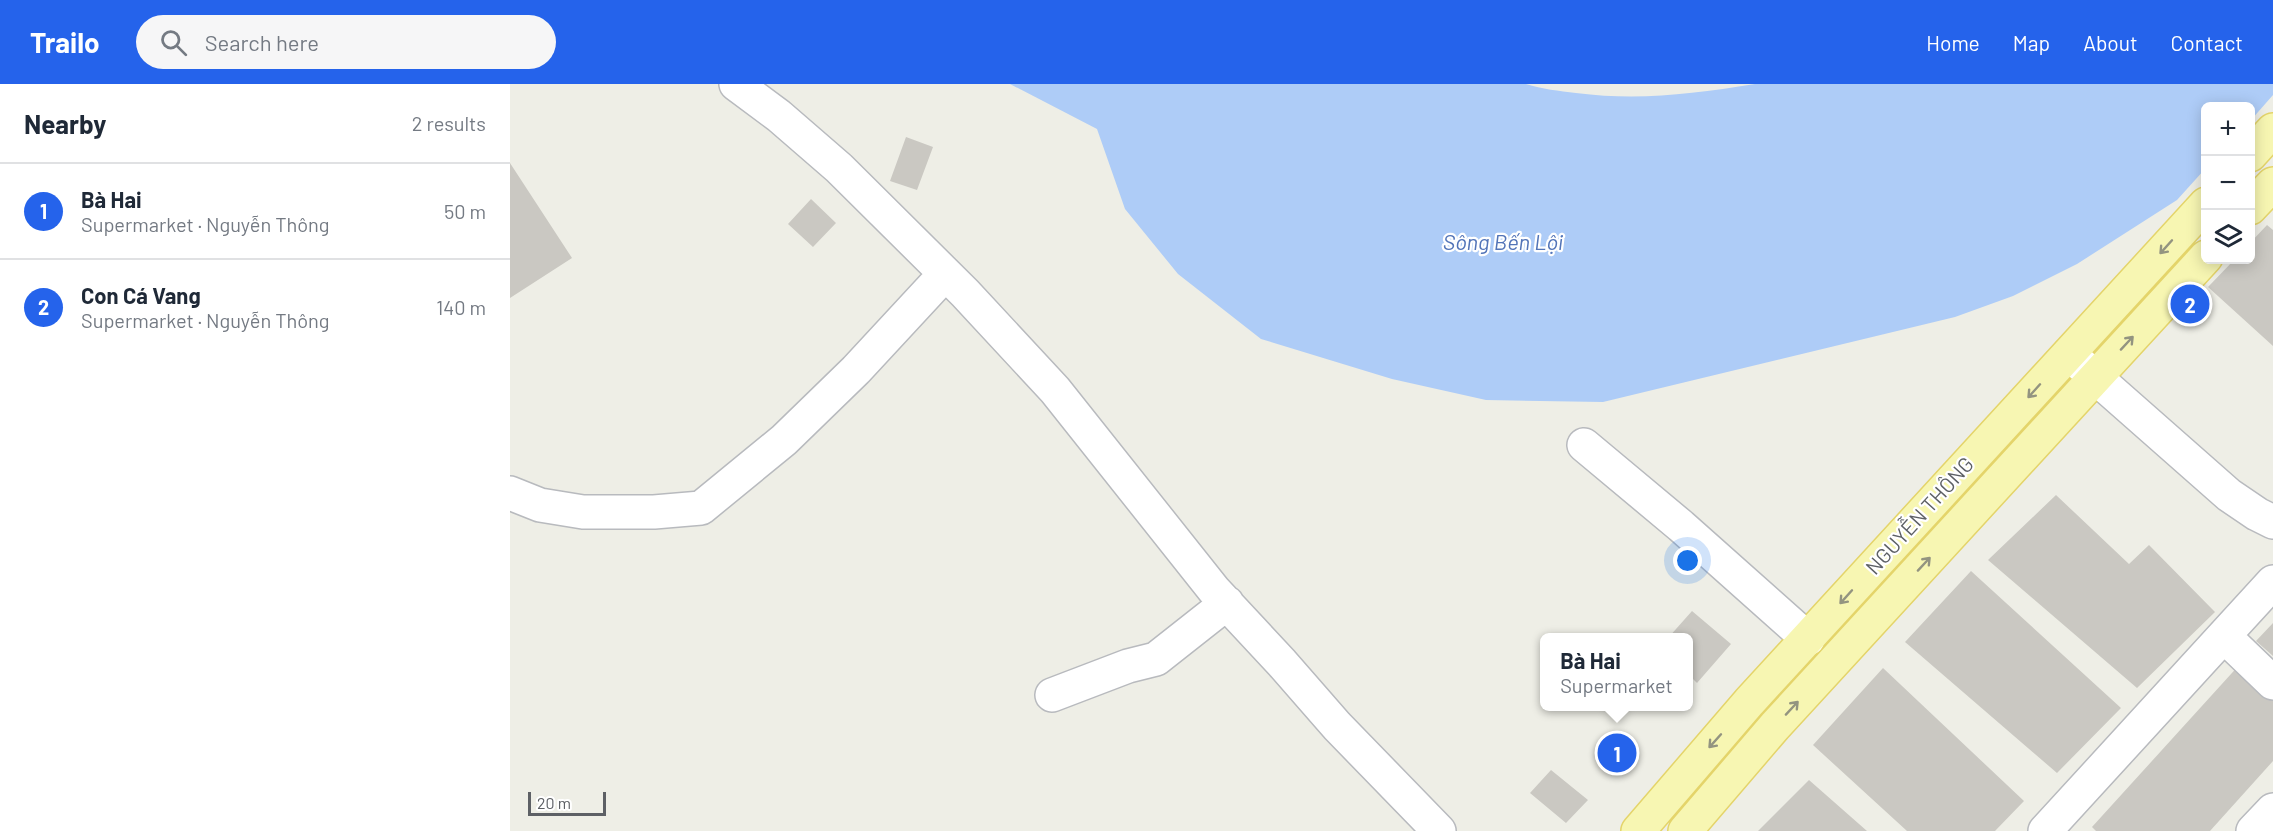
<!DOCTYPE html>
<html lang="en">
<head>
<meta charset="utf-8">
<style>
	body { margin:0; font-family:Barlow,sans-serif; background:#f6f6f7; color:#1f2937 }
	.controls { position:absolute; right:18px; top:18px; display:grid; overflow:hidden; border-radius:9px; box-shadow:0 3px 15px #0003 }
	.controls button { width:54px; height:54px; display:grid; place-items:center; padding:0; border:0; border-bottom:2px solid #e0e1e3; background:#fff; color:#1f2937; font:30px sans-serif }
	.scale { position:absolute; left:18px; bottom:15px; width:78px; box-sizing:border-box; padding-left:6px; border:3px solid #5d6065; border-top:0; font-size:16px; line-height:21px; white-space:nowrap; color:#5d6065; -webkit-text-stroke:4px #fff; paint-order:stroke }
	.you { position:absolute; left:1178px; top:477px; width:21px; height:21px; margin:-15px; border:4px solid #fff; border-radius:50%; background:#1a73e8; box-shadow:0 0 0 9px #1a73e833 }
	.badge { display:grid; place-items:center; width:39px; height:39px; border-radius:50%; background:#2563eb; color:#fff; font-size:20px; font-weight:700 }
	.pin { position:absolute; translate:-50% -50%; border:3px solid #fff; box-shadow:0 2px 6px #0006 }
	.popup { position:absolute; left:1030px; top:549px; width:153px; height:78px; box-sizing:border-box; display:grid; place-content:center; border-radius:9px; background:#fff; filter:drop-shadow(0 2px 4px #0005); font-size:20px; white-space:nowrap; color:#747a83 }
	.popup b { font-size:22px; color:#1f2937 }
	.popup::after { content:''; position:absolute; left:50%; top:100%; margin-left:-12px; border:12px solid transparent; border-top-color:#fff }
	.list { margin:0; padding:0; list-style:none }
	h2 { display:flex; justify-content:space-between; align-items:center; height:78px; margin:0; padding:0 24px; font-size:26px }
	h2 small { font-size:20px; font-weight:400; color:#747a83 }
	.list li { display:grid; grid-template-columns:39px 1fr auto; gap:18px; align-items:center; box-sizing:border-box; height:96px; padding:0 24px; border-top:2px solid #e0e1e3 }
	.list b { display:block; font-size:22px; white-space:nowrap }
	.list p { margin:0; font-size:20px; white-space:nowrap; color:#747a83 }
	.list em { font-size:20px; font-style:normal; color:#747a83 }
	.icon { flex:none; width:33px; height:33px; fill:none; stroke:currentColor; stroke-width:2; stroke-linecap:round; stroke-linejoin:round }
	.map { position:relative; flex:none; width:1763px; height:747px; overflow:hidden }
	header { display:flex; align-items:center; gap:36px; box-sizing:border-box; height:84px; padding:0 30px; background:#2563eb; color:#fff }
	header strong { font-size:28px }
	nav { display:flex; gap:33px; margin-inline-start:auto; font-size:21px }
	.search { width:420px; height:54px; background:#f6f6f7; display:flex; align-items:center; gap:15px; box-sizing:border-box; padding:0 21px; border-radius:33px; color:#747a83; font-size:22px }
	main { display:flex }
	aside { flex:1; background:#fff }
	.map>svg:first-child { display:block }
	.water { fill:#aeccf7 }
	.building { fill:#cac8c2 }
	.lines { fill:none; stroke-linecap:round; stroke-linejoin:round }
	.minor-casing { stroke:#b8babe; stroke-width:36 }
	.major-casing { stroke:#e4d46a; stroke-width:36 }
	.minor { stroke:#fff; stroke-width:33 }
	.major { stroke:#f7f6b2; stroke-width:33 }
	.oneway { stroke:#939480 }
	.labels { text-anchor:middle; stroke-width:4.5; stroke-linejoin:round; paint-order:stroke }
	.street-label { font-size:21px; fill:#5d6065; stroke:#fff }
	.water-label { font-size:22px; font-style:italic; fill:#5274b8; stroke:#fff }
</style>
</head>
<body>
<header>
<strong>Trailo</strong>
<div class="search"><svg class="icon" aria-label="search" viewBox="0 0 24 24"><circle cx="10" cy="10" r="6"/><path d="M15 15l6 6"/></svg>Search here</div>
<nav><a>Home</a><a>Map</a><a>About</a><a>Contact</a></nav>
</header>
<main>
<aside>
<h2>Nearby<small>2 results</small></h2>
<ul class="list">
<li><span class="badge">1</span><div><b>Bà Hai</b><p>Supermarket · Nguyễn Thông</p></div><em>50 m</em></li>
<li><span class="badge">2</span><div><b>Con Cá Vang</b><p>Supermarket · Nguyễn Thông</p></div><em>140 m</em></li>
</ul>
</aside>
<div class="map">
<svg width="1763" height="747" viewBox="0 0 1763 747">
	<rect width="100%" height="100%" fill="#eeeee6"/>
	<path class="water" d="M500 0H1016C1032 5 1049 7 1066 9 1129 17 1182 10 1245 0H1763V11L1741 36 1740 22H1696L1695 85 1667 116 1567 180 1503 212 1445 233 1093 318 976 316 882 295 751 255 668 190 615 125 587 45Z"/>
	<path class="building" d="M396 53 423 63 407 106 380 97Z
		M0 79 62 174 0 214Z
		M301 115 326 139 303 163 278 140Z
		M1757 141 1763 146V262L1698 203 1724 176H1740V159Z
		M1546 411 1619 480 1639 461 1705 528 1627 604 1478 476Z
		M1461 487 1611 624 1547 689 1395 558Z
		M1182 527 1221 560 1187 599 1179 591V554H1158Z
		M1763 539V572L1746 557Z
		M1731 579 1763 607V677L1700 747H1586L1582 743Z
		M1373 584 1514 717 1485 747H1397L1303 661Z
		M1041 686 1078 716 1056 739 1020 709Z
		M1299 696 1357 747H1248Z"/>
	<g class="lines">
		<defs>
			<path id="minor" d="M226 0 269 32 329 84 455 209 545 306 704 506 772 579 827 642 929 747
				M1559 270 1719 411 1747 430 1763 438
				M1074 361 1171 442 1298 555
				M0 409 30 421 73 428H144L191 424 274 356 346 286 435 190
				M1714 552 1763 599
				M542 611 618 582 646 575 717 519
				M1535 747 1763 498
				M1743 747 1763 726"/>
			<path id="major" d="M1740 71 1763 46
				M1740 124 1763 100
				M1128 747 1239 618 1696 120
				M1175 747 1265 642 1696 173"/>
		</defs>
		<use href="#minor" class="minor-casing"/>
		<use href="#major" class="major-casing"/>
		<use href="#minor" class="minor"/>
		<use href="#major" class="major"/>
	</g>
	<defs><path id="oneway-shaft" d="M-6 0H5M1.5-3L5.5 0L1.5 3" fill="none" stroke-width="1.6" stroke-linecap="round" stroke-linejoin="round" transform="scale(1.5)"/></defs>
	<g class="oneway">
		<use href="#oneway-shaft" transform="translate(1656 163) rotate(132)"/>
		<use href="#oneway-shaft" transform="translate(1617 259) rotate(-47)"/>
		<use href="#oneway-shaft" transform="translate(1524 307) rotate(132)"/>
		<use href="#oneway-shaft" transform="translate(1414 480) rotate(-47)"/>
		<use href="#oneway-shaft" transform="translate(1336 513) rotate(132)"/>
		<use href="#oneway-shaft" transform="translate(1282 624) rotate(-47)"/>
		<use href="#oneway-shaft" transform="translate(1205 657) rotate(132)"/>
	</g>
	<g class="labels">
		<g class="street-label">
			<text transform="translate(1410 432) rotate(-48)" y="7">NGUYỄN THÔNG</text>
		</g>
		<g class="water-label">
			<text x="993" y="166">Sông Bến Lội</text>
		</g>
	</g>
</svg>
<div class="controls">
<button>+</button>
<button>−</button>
<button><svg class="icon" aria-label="layers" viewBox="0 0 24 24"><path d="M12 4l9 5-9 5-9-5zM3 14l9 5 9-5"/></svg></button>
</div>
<div class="scale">20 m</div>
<div class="you"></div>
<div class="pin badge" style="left:1107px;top:669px">1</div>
<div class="popup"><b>Bà Hai</b>Supermarket</div>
<div class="pin badge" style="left:1680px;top:220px">2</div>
</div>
</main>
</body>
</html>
